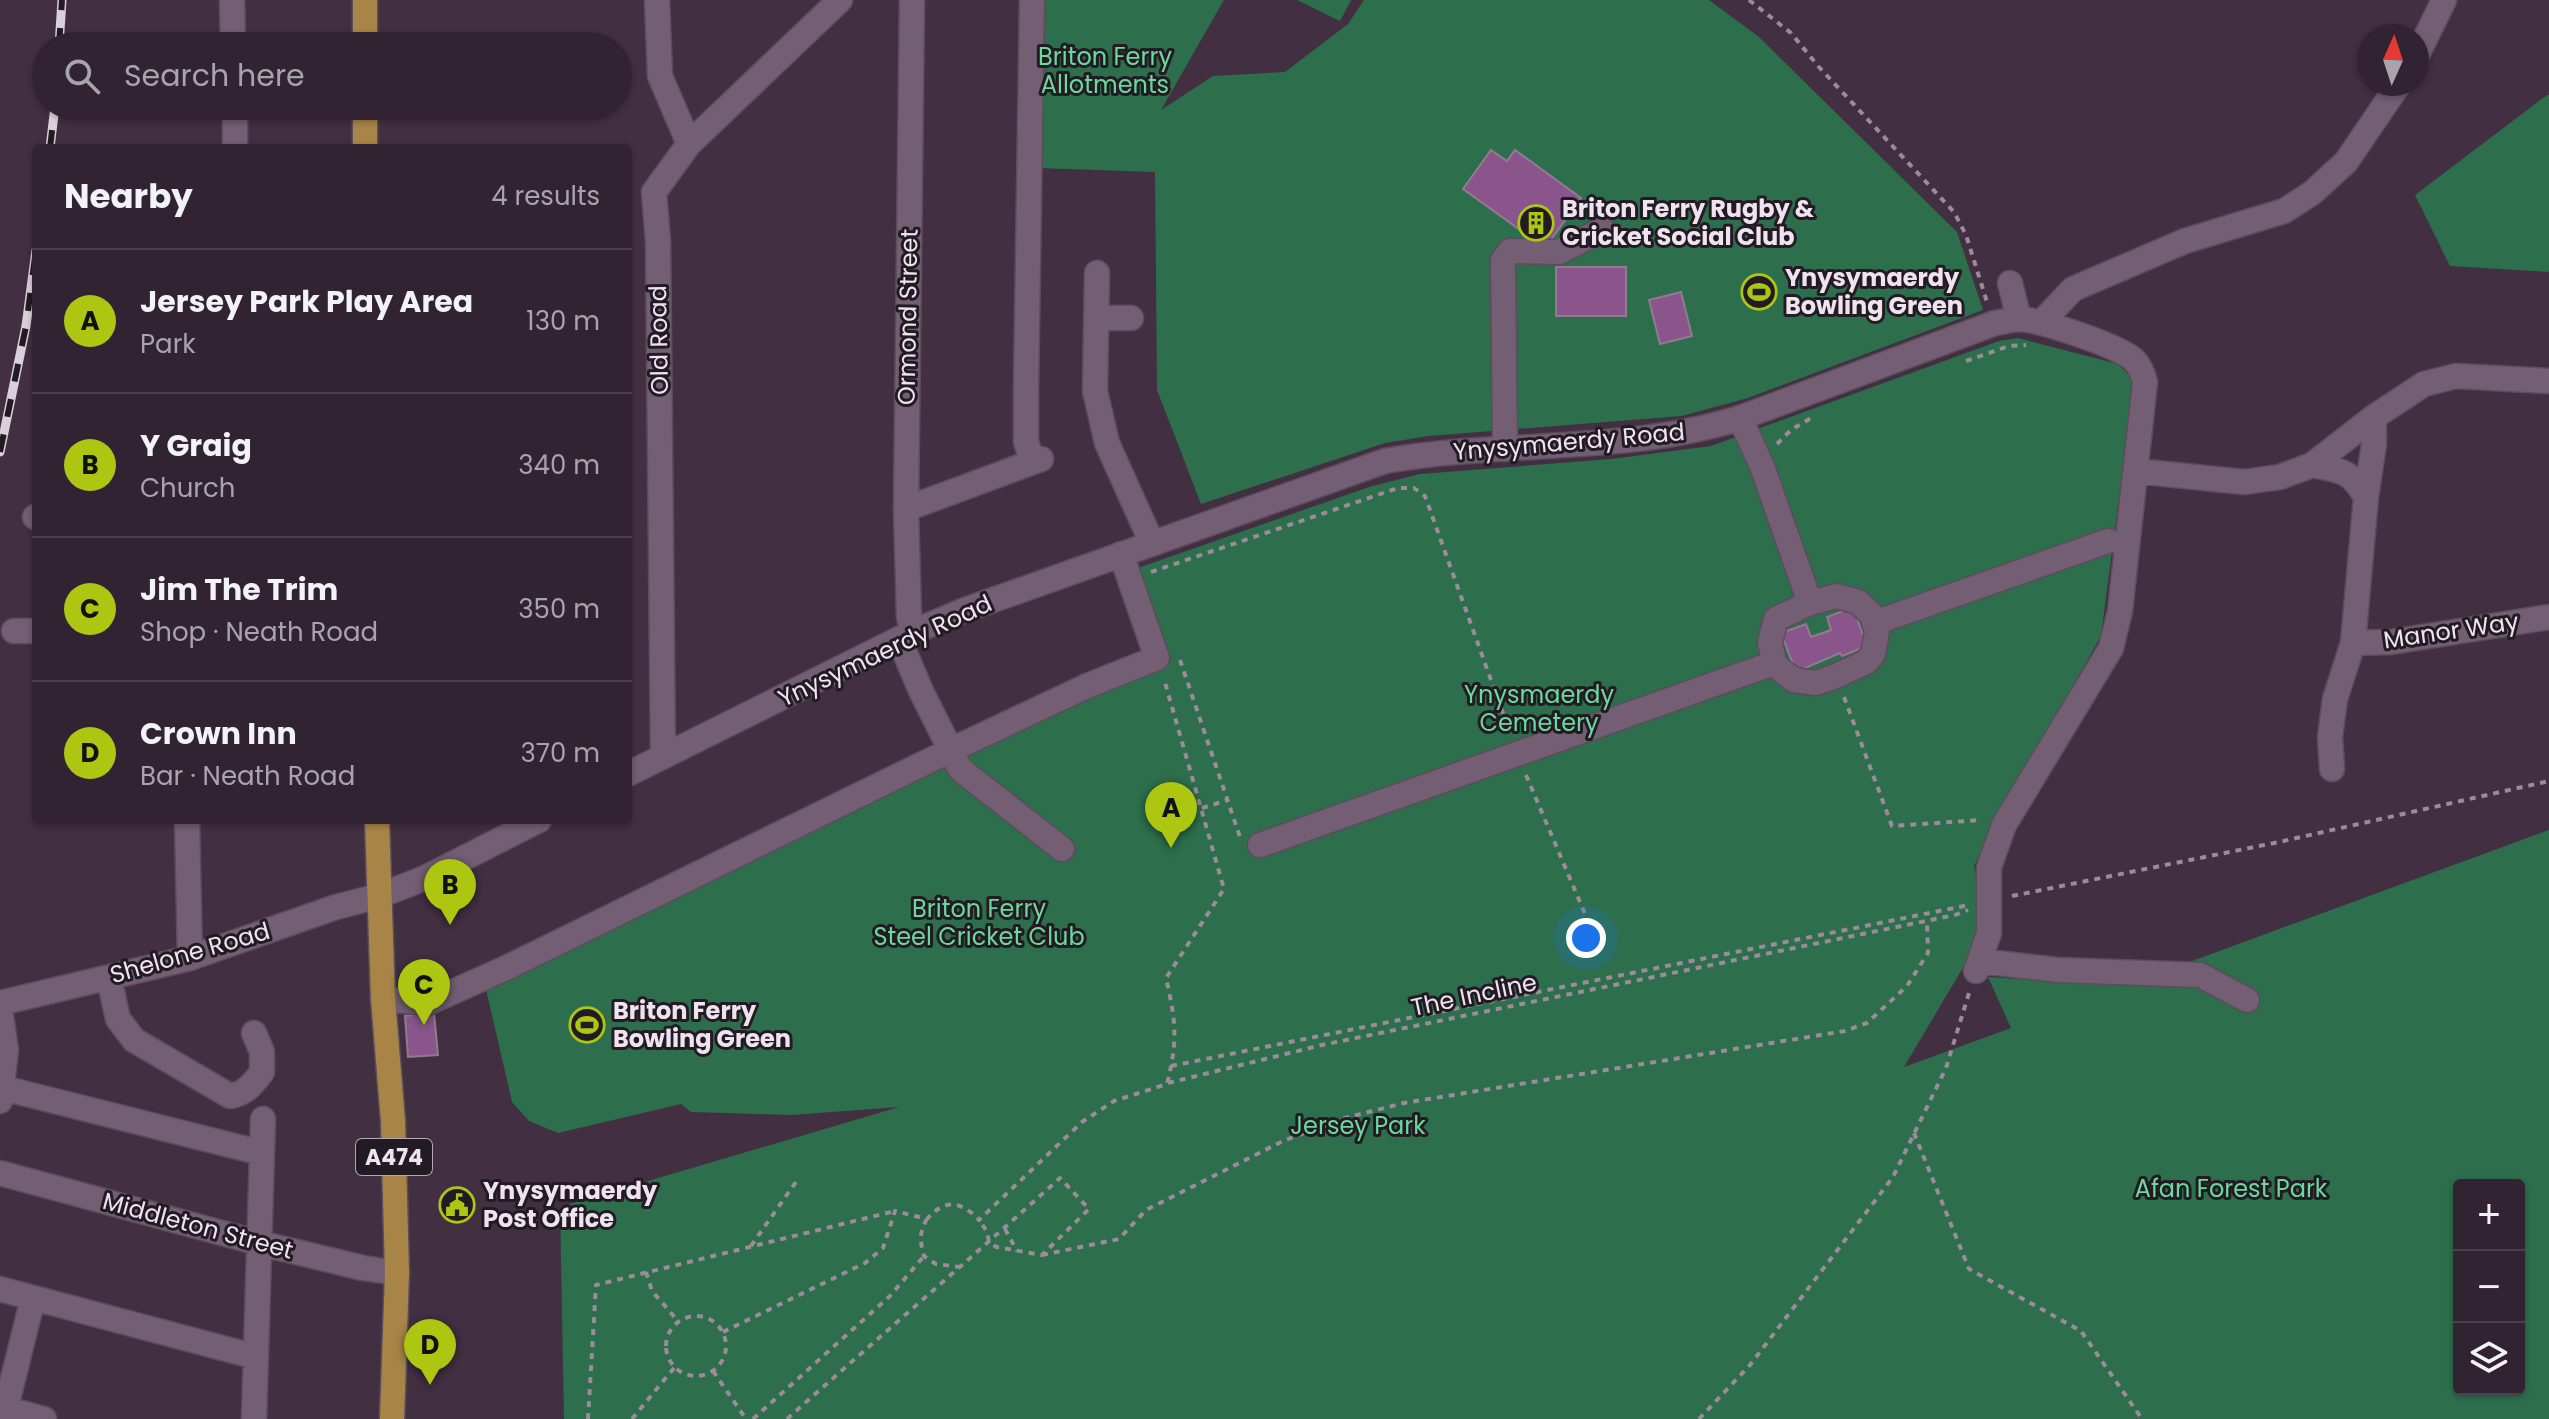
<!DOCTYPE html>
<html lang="en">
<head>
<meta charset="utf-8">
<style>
	body { margin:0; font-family:Poppins,sans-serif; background:#3a2b3a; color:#f1f3f6 }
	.controls { position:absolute; right:24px; bottom:24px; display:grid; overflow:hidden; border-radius:8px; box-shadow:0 2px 6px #0004 }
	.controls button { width:72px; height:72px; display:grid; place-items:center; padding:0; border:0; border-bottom:2px solid #4d404d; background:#322332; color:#f1f3f6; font:40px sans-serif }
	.compass { position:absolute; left:2357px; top:24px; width:72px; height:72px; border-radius:50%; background:#322332; box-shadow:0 2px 6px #0004; rotate:3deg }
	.you { position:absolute; left:1586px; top:938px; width:28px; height:28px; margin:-20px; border:6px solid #fff; border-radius:50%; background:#1a73e8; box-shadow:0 0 0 12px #1a73e833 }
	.badge { display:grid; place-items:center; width:52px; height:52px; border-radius:50%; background:#acc612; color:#111; font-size:26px; font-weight:700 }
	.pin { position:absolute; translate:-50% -66px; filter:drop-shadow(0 2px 4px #0008) }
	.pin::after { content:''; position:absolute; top:42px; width:28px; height:24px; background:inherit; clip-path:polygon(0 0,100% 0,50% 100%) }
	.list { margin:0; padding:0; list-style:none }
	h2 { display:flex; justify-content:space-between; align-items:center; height:104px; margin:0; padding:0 32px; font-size:34px }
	h2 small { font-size:26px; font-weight:400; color:#a8a4ac }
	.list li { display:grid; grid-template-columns:52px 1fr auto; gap:24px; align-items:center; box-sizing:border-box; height:144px; padding:0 32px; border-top:2px solid #4d404d }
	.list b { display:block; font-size:30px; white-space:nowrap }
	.list p { margin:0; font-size:26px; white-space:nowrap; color:#a8a4ac }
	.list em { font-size:26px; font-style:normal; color:#a8a4ac }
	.icon { flex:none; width:44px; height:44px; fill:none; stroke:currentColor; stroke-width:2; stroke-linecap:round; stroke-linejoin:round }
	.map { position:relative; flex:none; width:2549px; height:1419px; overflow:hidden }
	.search { position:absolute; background:#322332; box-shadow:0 2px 6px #0004; left:32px; top:32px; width:600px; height:88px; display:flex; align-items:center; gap:20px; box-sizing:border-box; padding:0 28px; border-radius:44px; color:#a8a4ac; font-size:30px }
	.panel { position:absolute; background:#322332; box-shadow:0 2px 6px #0004; left:32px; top:144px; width:600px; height:680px; border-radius:8px }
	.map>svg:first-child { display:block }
	.green { fill:#2d6e4c; fill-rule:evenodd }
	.building { fill:#8a558a; stroke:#917b91; stroke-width:2 }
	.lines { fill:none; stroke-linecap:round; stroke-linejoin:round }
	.minor-casing { stroke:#5c4c5c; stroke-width:27 }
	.major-casing { stroke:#5c4c5c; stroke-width:27 }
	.path { stroke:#9b8b9b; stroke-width:4; stroke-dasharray:6 6; stroke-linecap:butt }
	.minor { stroke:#735e73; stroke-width:24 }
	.major { stroke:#a88546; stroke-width:24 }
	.rail-casing { stroke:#dbcfdb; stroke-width:9 }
	.rail { stroke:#231b23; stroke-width:6; stroke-dasharray:18; stroke-linecap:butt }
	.labels { text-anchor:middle; stroke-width:6; stroke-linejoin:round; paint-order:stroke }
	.shield { fill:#231b23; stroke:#b2a7b2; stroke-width:2 }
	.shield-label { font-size:22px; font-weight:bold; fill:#efe3ef }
	.park-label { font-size:24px; fill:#6bd89e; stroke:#231b23 }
	.poi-label { font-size:24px; font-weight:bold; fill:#efe3ef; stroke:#231b23; text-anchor:start }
	.street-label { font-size:24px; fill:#efe3ef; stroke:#231b23 }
</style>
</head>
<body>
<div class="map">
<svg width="2549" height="1419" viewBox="0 0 2549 1419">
	<rect width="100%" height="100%" fill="#422f42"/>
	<path class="green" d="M1037 0H1224L1161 110 1213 76 1285 72 1348 24 1364 0H1709L1759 37 1957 232 1983 310 1748 398 1682 416 1429 436 1385 443 1201 504 1157 390 1155 172 1037 168Z
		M1297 0H1351L1340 21Z
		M2547 95H2549V272L2450 266 2415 195Z
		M2018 338 2118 364 2130 376 2133 391 2101 636 1994 826 1974 866 1980 892 1983 934 1904 1067 2011 1028 1988 977 2124 986 2549 830V1419H564L560 1207 899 1107 792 1115 691 1112 681 1104 558 1133 529 1121 512 1102 485 985 1097 688 1171 659 1138 568 1369 487 1420 474 1611 459 1711 446 1999 341ZM2459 1185H2519V1389H2459Z"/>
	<path class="building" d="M1491 150 1507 161 1515 150 1581 198 1545 248 1463 189Z
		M1556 267H1626V316H1556Z
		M1681 292 1692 336 1660 344 1649 300Z
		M1853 607 1867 646 1842 656 1840 653 1796 672 1781 633 1806 624 1811 637 1831 630 1827 617Z
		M434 1013 438 1055 408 1057 405 1016Z"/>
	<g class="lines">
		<defs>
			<path id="minor" d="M232 0 233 46
				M657 0 660 76 689 144
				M912 0 906 509 909 617 913 632
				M1032 0 1026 389V442L1033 462
				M2417 55 2444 0
				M235 106V148
				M1097 273 1095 391 1107 443 1152 543
				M2010 283 2019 319
				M1096 318H1131
				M2041 323 2073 289 2185 241 2284 211 2312 193 2346 162 2399 84
				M1740 418 1762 466 1810 603
				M1505 449 1503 260 1510 251 1559 252 1602 230
				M2312 465C2341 470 2351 471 2366 497L2353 643 2335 699 2330 737 2332 769
				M2136 471 2244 482 2280 477 2312 465 2374 417 2424 384 2456 376 2549 381
				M2366 497 2374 444V417
				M906 509 1041 459
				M35 517H36
				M1837 596 1858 602 1872 615 1877 632 1873 654 1866 662 1836 676 1816 683 1794 680 1782 671 1774 663 1770 642 1776 619 1810 603Z
				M1874 623 2108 541
				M14 631H36
				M899 639 921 691 960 769 1062 849
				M2353 643 2391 642 2549 617
				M663 756 658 241 654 192 689 144 840 0
				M628 774 913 632 965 610 1385 461C1503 440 1625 454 1740 418L1995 323C2003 322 2012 319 2020 319 2041 320 2119 346 2134 360 2140 366 2143 374 2145 382L2120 611 2111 648 2004 825 1989 867V933L1976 971
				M187 820 190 958
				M1260 845 1774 663
				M1980 961 2058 970 2200 975 2247 1000
				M109 978 118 1019 134 1040 230 1096C245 1094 253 1084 262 1072V1052L254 1033
				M383 999 428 1003 506 968 949 751 1087 686 1157 658 1121 554
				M0 1003 190 958 336 907 379 896 425 878 539 820
				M0 1009 6 1050 0 1101
				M3 1088 262 1153
				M0 1173 259 1243 363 1268 397 1273
				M0 1289 256 1357
				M0 1407 44 1419
				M3 1419 33 1298
				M254 1419 263 1119"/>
			<path id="major" d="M365 0V46
				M365 106V148
				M377 820 383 999 393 1121 397 1273 392 1419"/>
		</defs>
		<use href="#minor" class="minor-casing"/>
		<use href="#major" class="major-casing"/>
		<path class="path" d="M1749 0 1791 33 1818 66 1954 212 1966 235 1987 302
			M1966 361 2009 346 2026 345
			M1777 444 1791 430 1811 418
			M1151 572 1398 488H1414L1425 496 1510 733
			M1180 660 1240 837
			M1844 697 1892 826 1981 820
			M1526 775 1594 935
			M1202 808 1228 800
			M2012 896 2279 842 2549 781
			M1171 1066 1969 905
			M1168 1083 1322 1045 1955 915 1968 910
			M1914 1133 1969 1269 2081 1331 2142 1419
			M927 1219C919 1232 920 1242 924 1256L936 1264 960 1267
			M1005 1229 1017 1251
			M751 1246 798 1179
			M1042 1255 1119 1239 1146 1210 1283 1141 1341 1119 1404 1103 1845 1031 1867 1023 1907 986 1928 953 1927 920
			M646 1272 652 1291 678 1321
			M666 1346a30 30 0 1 1 60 0a30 30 0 1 1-60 0Z
			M723 1332 865 1263 883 1248 895 1211 927 1219C945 1199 960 1200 979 1220L1082 1122 1114 1101 1167 1084C1178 1040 1176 1022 1166 978L1224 889 1164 679
			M713 1371 746 1419
			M588 1419 596 1285 895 1211
			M632 1419 674 1368
			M753 1419 890 1296 924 1256
			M787 1419C878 1338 970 1259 1060 1178L1089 1209 1042 1255 996 1247 989 1241 986 1230 979 1220
			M1699 1419 1750 1365 1893 1177 1946 1068 1969 993"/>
		<use href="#minor" class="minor"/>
		<use href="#major" class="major"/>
		<defs>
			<path id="rail" d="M59 46 62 0
				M50 148 55 106
				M0 452 26 326 36 250"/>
		</defs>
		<use href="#rail" class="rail-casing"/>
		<use href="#rail" class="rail"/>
	</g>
	<defs>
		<symbol id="building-ring" viewBox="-11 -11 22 22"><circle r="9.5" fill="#231b23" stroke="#acc612" stroke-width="1.5"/><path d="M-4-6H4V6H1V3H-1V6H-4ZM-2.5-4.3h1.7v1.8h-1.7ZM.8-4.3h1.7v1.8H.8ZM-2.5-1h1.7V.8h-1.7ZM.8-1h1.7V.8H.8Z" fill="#acc612"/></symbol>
		<symbol id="stadium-ring" viewBox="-11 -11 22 22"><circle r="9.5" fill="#231b23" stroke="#acc612" stroke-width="1.5"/><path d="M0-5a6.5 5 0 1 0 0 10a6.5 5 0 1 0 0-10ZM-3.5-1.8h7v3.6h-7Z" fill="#acc612"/></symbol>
		<symbol id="civic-ring" viewBox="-11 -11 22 22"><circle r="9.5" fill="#231b23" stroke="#acc612" stroke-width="1.5"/><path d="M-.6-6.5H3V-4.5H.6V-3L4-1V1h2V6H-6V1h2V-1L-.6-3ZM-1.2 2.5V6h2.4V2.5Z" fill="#acc612"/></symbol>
	</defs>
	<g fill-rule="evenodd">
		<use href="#building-ring" x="1516" y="203" width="40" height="40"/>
		<use href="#stadium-ring" x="1739" y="272" width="40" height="40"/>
		<use href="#stadium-ring" x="567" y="1005" width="40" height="40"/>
		<use href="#civic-ring" x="437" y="1185" width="40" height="40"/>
	</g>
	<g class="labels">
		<rect class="shield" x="356" y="1139" width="76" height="36" rx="6"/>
		<g class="shield-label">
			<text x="394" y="1165">A474</text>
		</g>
		<g class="park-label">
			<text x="1105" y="65">Briton Ferry<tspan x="1105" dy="28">Allotments</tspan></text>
			<text x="1539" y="703">Ynysmaerdy<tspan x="1539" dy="28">Cemetery</tspan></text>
			<text x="979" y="917">Briton Ferry<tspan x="979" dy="28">Steel Cricket Club</tspan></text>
			<text x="1358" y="1134">Jersey Park</text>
			<text x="2231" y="1197">Afan Forest Park</text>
		</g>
		<g class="poi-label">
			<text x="1562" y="217">Briton Ferry Rugby &amp;<tspan x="1562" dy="28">Cricket Social Club</tspan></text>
			<text x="1785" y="286">Ynysymaerdy<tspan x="1785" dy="28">Bowling Green</tspan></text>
			<text x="613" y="1019">Briton Ferry<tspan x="613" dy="28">Bowling Green</tspan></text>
			<text x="483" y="1199">Ynysymaerdy<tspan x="483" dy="28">Post Office</tspan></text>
		</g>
		<g class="street-label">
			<text transform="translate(908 317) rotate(-89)" y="8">Ormond Street</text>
			<text transform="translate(659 340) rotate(-91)" y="8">Old Road</text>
			<text transform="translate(1569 442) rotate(-5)" y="8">Ynysymaerdy Road</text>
			<text transform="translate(2451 631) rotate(-8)" y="8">Manor Way</text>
			<text transform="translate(885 651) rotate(-25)" y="8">Ynysymaerdy Road</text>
			<text transform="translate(190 953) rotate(-16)" y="8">Shelone Road</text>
			<text transform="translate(1474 995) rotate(-12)" y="8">The Incline</text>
			<text transform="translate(198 1226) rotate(15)" y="8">Middleton Street</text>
		</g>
	</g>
</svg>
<div class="controls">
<button>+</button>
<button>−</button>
<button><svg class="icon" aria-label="layers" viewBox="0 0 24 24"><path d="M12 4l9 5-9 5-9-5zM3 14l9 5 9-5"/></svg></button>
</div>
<svg class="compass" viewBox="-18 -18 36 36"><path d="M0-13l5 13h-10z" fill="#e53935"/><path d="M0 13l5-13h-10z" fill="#a8a4ac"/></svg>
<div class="you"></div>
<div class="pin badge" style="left:1171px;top:848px">A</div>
<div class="pin badge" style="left:450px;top:925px">B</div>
<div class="pin badge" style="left:424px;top:1025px">C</div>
<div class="pin badge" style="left:430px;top:1385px">D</div>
<div class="search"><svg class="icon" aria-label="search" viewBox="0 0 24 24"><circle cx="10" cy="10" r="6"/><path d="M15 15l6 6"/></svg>Search here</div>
<section class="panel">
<h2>Nearby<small>4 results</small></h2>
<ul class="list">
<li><span class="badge">A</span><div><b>Jersey Park Play Area</b><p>Park</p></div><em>130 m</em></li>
<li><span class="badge">B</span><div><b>Y Graig</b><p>Church</p></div><em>340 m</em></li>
<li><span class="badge">C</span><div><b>Jim The Trim</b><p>Shop · Neath Road</p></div><em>350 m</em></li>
<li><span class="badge">D</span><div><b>Crown Inn</b><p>Bar · Neath Road</p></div><em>370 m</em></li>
</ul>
</section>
</div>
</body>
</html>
